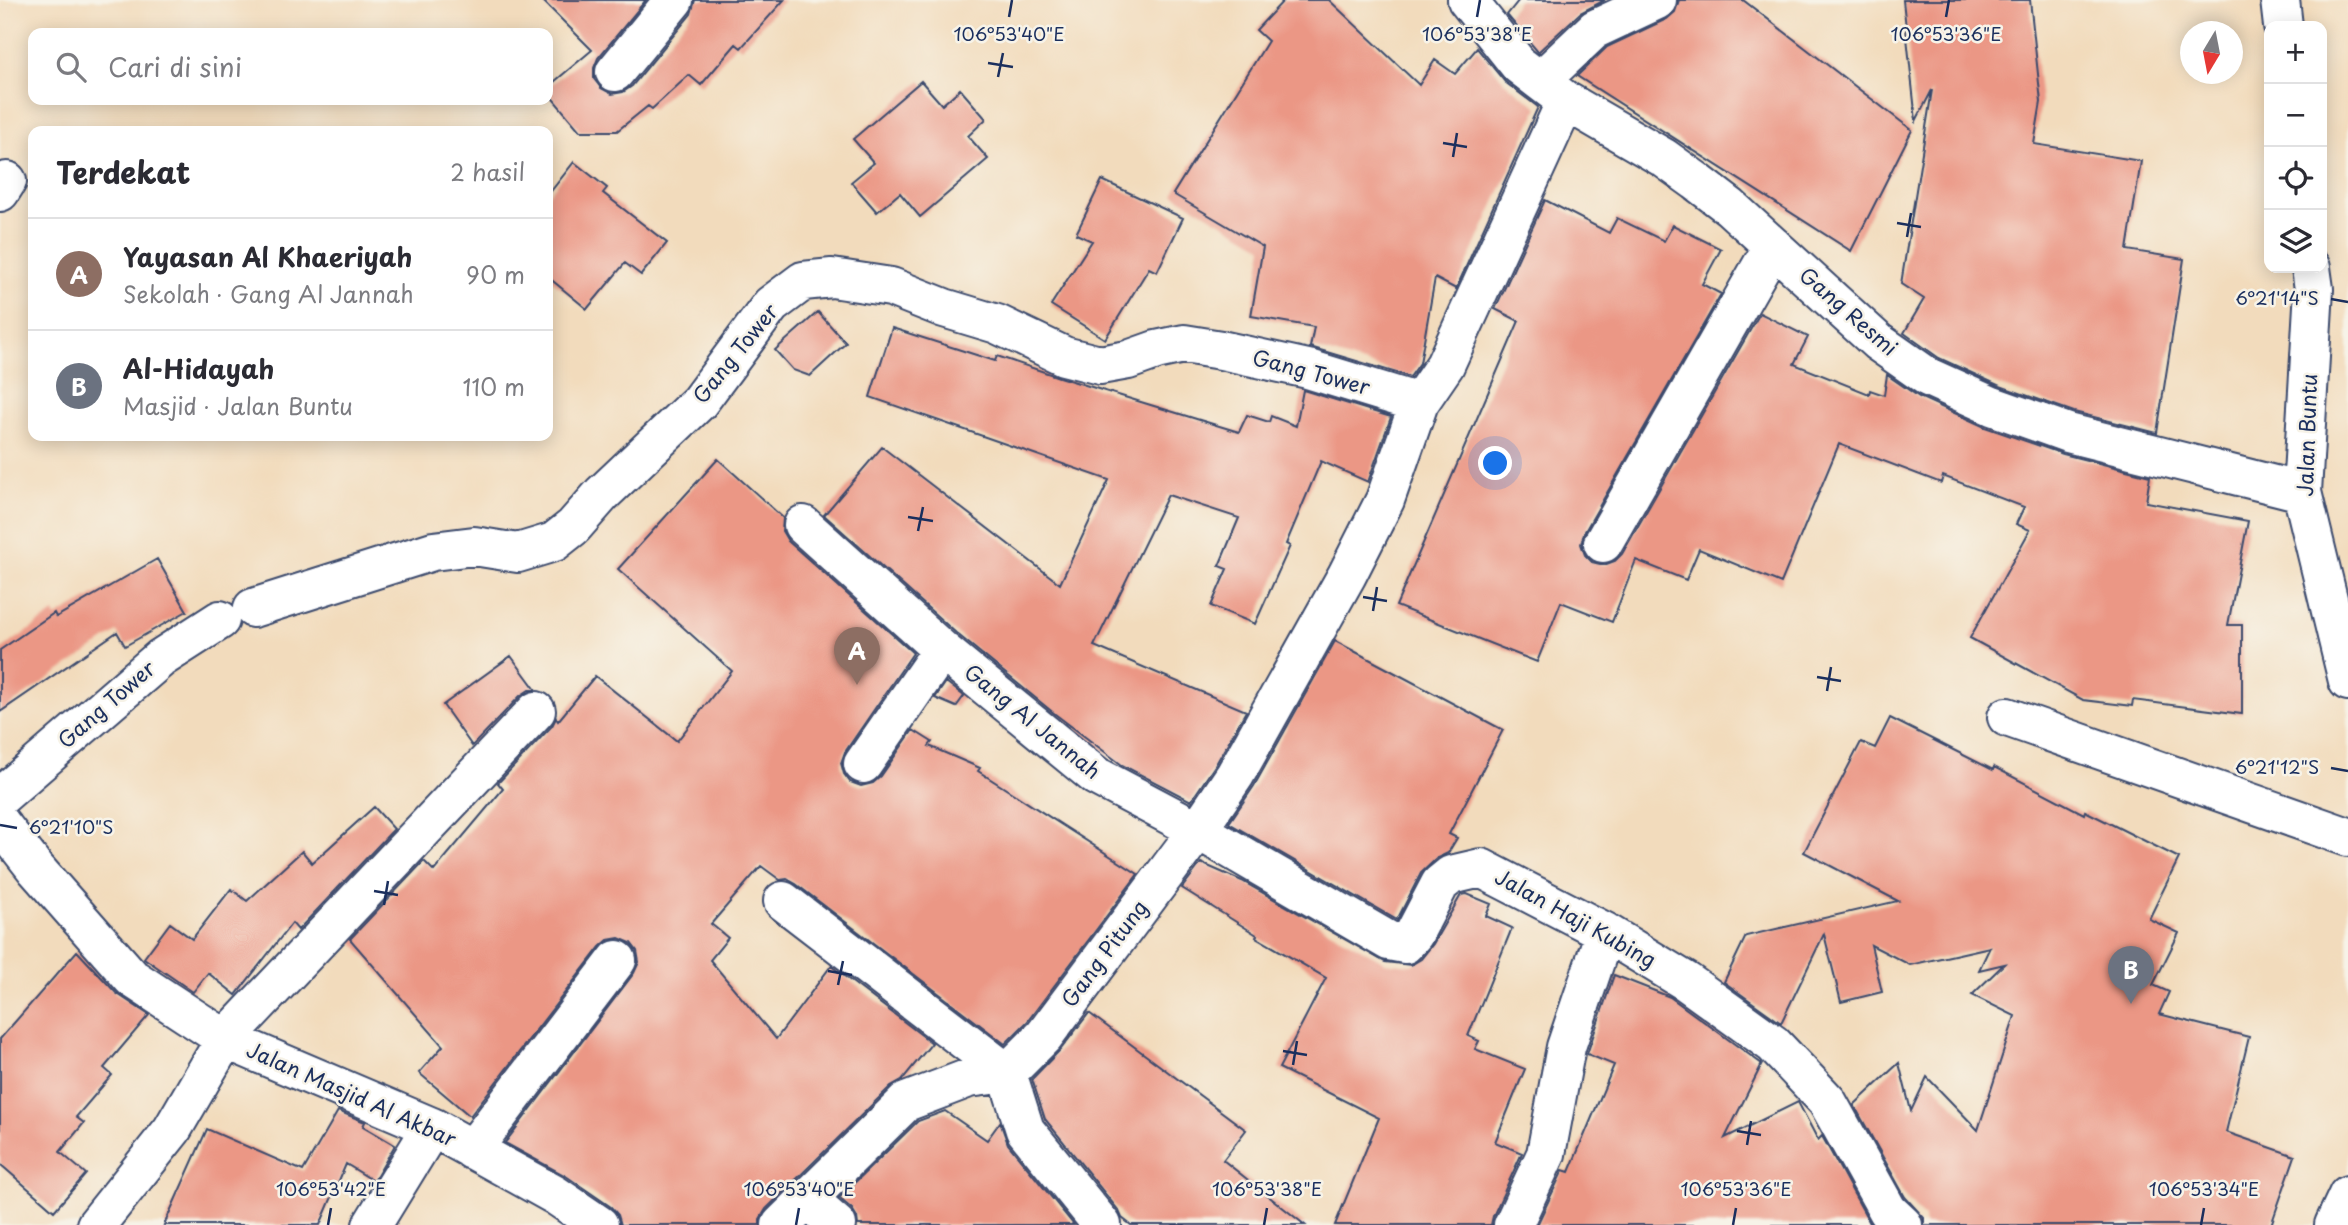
<!DOCTYPE html>
<html lang="id">
<head>
<meta charset="utf-8">
<style>
	body { margin:0; font-family:"Playpen Sans",sans-serif; background:#f2f2f3; color:#2b2b33 }
	.controls { position:absolute; right:21px; top:21px; display:grid; overflow:hidden; border-radius:14px; box-shadow:0 4px 18px #0003 }
	.controls button { width:63px; height:63px; display:grid; place-items:center; padding:0; border:0; border-bottom:2px solid #e1e1e2; background:#fff; color:#2b2b33; font:35px sans-serif }
	.compass { position:absolute; left:2180px; top:21px; width:63px; height:63px; border-radius:50%; background:#fff; box-shadow:0 4px 18px #0003; rotate:190deg }
	.you { position:absolute; left:1496px; top:464px; width:24px; height:24px; margin:-18px; border:5px solid #fff; border-radius:50%; background:#1a73e8; box-shadow:0 0 0 10px #1a73e833 }
	.badge { display:grid; place-items:center; width:46px; height:46px; border-radius:50%; background:#db2777; color:#fff; font-size:23px; font-weight:700 }
	.pin { position:absolute; translate:-50% -58px; filter:drop-shadow(0 2px 4px #0008) }
	.pin::after { content:''; position:absolute; top:37px; width:24px; height:21px; background:inherit; clip-path:polygon(0 0,100% 0,50% 100%) }
	.list { margin:0; padding:0; list-style:none }
	h2 { display:flex; justify-content:space-between; align-items:center; height:91px; margin:0; padding:0 28px; font-size:30px }
	h2 small { font-size:23px; font-weight:400; color:#7c7c81 }
	.list li { display:grid; grid-template-columns:46px 1fr auto; gap:21px; align-items:center; box-sizing:border-box; height:112px; padding:0 28px; border-top:2px solid #e1e1e2 }
	.list b { display:block; font-size:26px; white-space:nowrap }
	.list p { margin:0; font-size:23px; white-space:nowrap; color:#7c7c81 }
	.list em { font-size:23px; font-style:normal; color:#7c7c81 }
	.icon { flex:none; width:38px; height:38px; fill:none; stroke:currentColor; stroke-width:2; stroke-linecap:round; stroke-linejoin:round }
	.map { position:relative; flex:none; width:2348px; height:1225px; overflow:hidden }
	.search { position:absolute; background:#fff; box-shadow:0 4px 18px #0003; left:28px; top:28px; width:525px; height:77px; display:flex; align-items:center; gap:18px; box-sizing:border-box; padding:0 24px; border-radius:14px; color:#7c7c81; font-size:26px }
	.panel { position:absolute; background:#fff; box-shadow:0 4px 18px #0003; left:28px; top:126px; width:525px; height:315px; border-radius:14px }
	.map>svg:first-child { display:block }
	.building { fill:#eb9785 }
	.lines { fill:none; stroke-linecap:round; stroke-linejoin:round }
	.minor-casing { stroke:#3b496c; stroke-width:42 }
	.minor { stroke:#fff; stroke-width:38 }
	.ticks { fill:none; stroke:#1b2f5e; stroke-width:2.5 }
	.labels { text-anchor:middle; stroke-width:5; stroke-linejoin:round; paint-order:stroke }
	.street-label { font-size:21px; fill:#1b2f5e; stroke:#f7f3e8 }
	.ticks-label { font-size:18px; text-anchor:middle; fill:#1b2f5e; stroke:#f7f3e8; stroke-width:5; stroke-linejoin:round; paint-order:stroke }
</style>
</head>
<body>
<div class="map">
<svg width="2348" height="1225" viewBox="0 0 2348 1225">
	<rect width="100%" height="100%" fill="#f7f3e8"/>
	<filter id="ink" filterUnits="userSpaceOnUse"><feTurbulence type="fractalNoise" baseFrequency=".0143" numOctaves="2"/><feDisplacementMap in="SourceGraphic" scale="14" xChannelSelector="R" yChannelSelector="G"/><feConvolveMatrix kernelMatrix="1 2 1 2 8 2 1 2 1" color-interpolation-filters="sRGB"/></filter>
	<filter id="wash" filterUnits="userSpaceOnUse"><feTurbulence type="fractalNoise" baseFrequency=".00686" numOctaves="4" result="noise"/><feDisplacementMap in="SourceGraphic" scale="28" xChannelSelector="R" yChannelSelector="G"/><feGaussianBlur stdDeviation="1.57" result="paint"/><feColorMatrix in="noise" values="0 0 0 0 0 0 0 0 0 0 0 0 0 0 0 0 0 1.4 0 .05"/><feComposite in="paint" operator="in"/></filter>
	<g filter="url(#wash)">
		<rect width="100%" height="100%" fill="#f2dbbc"/>
		<g id="blocks">
			<path class="building" d="M542 0H646L598 58 594 68V79L601 88 612 94 623 92 632 86 691 14 695 0H784L741 48 736 44 701 85 689 75 652 109 648 106 617 131H580L548 93V87L592 50Z
				M1284 0H1329L1419 85 1435 60 1455 74 1477 48 1505 82 1538 107 1456 289 1435 278 1420 363 1410 377 1310 347 1314 327 1251 316 1263 247 1173 194 1268 41 1256 30Z
				M1519 0H1605L1580 13 1538 52 1507 15Z
				M1679 0H1743L1912 130 1851 251 1577 76 1607 47 1667 19 1675 12Z
				M1903 0H2030L2041 102 2034 144 2141 161 2127 250 2184 259 2157 433 2074 412 2000 386 1939 358 1904 333 1924 299 1901 284 1932 90 1916 121Z
				M921 81 942 105 960 89 986 119 968 136 988 159 920 217 900 193 877 212 851 182 874 163 853 139Z
				M574 162 607 188 603 193 667 243 641 275 625 263 587 309 548 277V195Z
				M1102 180 1183 218 1157 272 1149 268 1105 339 1051 305 1092 241 1076 234Z
				M1545 200 1609 233 1617 218 1664 241 1673 225 1721 249 1702 284 1721 294 1584 533 1581 544 1585 555 1592 562 1604 565 1615 561 1622 554 1760 313 1808 337 1794 364 1869 394 1870 390 1884 395 1887 375 1919 397 1985 427 2063 454 2150 476 2146 502 2248 521 2228 625H2242V714L2133 700 2132 706 2083 700 1970 638 2030 530 2016 524 2024 507 1943 476 1941 483 1839 444 1781 583 1699 549 1686 580 1636 560 1612 622 1561 602 1537 662 1396 606 1519 321 1495 309Z
				M818 312 846 343 810 376 793 370 775 350Z
				M892 328 995 361 997 356 1059 377 1239 432 1247 415 1269 422 1271 416 1296 426 1303 390 1391 417 1368 482 1321 461 1286 544 1290 546 1255 624 1211 606 1227 569 1219 566 1239 518 1168 495 1094 646 1246 711 1216 764 1191 801 1122 765 1055 714 956 633 824 515 882 447 1060 584 1109 480 870 397Z
				M718 459 783 518 782 531 788 541 913 653 845 752 841 763 844 774 850 782 861 786 873 783 881 776 913 730 932 742 929 746 980 768 978 771 1138 874 1027 1022 1005 1044 796 884 787 879 780 880 761 866 711 924 728 938 710 960 776 1039 831 966 932 1043 902 1080 891 1086 766 1209 760 1219V1225H621L618 1215 611 1207 566 1176 505 1143 634 973 639 962 637 951 631 943 619 938 608 940 600 947 470 1116 419 1073 443 1046 350 939 424 861 434 871 503 789 498 783 552 726 556 718 558 721 595 676 677 741 732 671 618 569Z
				M157 559 187 611 125 646 117 632 0 712V650L54 613 56 617Z
				M1335 641 1503 730 1449 834 1457 838 1448 853 1437 858 1421 873 1397 920 1229 823 1254 786Z
				M511 656 536 690H529L520 696 472 746 443 705Z
				M946 682 964 696 956 707 935 698Z
				M1890 718 1993 770 1994 767 2084 814 2085 811 2179 858 2149 919 2179 933 2153 985 2169 992 2159 1014 2249 1037 2226 1132 2295 1156 2271 1225H1924V1218L1905 1197 1854 1105 1899 1063 1911 1111 1927 1077 1978 1130 2015 1016 1972 995 2004 964 1979 970 1990 947 1910 965 1871 945 1882 992 1841 1002 1824 934 1781 1023 1724 982 1746 936 1898 901 1804 852 1861 742 1875 748Z
				M374 807 394 829 298 930 292 923 236 995 208 973 193 992 144 958 170 923 192 939 231 889 247 901 302 851 312 863Z
				M1201 863 1242 881 1385 962 1411 965 1421 959 1433 944 1461 895 1467 894 1491 904 1486 916 1512 928 1468 1036 1479 1041 1475 1049 1525 1069 1495 1142 1522 1153 1493 1216 1491 1225H1335L1379 1118 1279 1068 1326 978 1256 937 1257 935 1182 888Z
				M77 951 116 993 149 1015 104 1068 112 1075 76 1117 84 1123 60 1152 86 1174 54 1211 0 1164V1039Z
				M1614 975 1670 997 1762 1064 1725 1138 1798 1102 1818 1140 1822 1136 1871 1225H1537L1563 1170 1569 1172 1614 1065 1587 1054Z
				M1089 1013 1246 1130 1223 1160 1305 1225H1131L1122 1218 1119 1211 1045 1119 1032 1079 1061 1049Z
				M338 1111 365 1122 363 1126 395 1145 374 1181 346 1164 320 1225H164L207 1129 303 1171Z
				M945 1111 987 1140 1000 1122 1008 1144 1074 1225H858L857 1217 852 1209 839 1198 918 1121Z"/>
		</g>
	</g>
	<g filter="url(#ink)">
		<use href="#blocks" fill-opacity="0" stroke="#3b496c" stroke-width="2"/>
		<g class="lines">
			<defs>
				<path id="minor" d="M1467 0 1519 65 1566 101 1664 158 1696 181 1730 207 1878 342 1928 377 1992 406 2068 433 2302 492
					M2280 0 2283 26
					M615 72 674 0
					M1540 81 1595 29 1657 0
					M0 192 7 181
					M2311 268 2314 289 2302 492 2348 681
					M803 525 942 650 1096 776 1198 830 1389 941 1405 944 1414 934 1440 884 1451 875 1481 868 1605 932 1687 982 1773 1044 1827 1101 1888 1211 1903 1225
					M1603 543 1773 246
					M253 608 433 551 474 546 518 553 554 542 573 527 602 494 699 402 771 305 803 281 832 278 891 287 944 308 997 324 1064 356 1100 365 1128 360 1156 350 1184 344 1221 350 1308 369 1419 403
					M2007 717 2348 837
					M863 764 942 650
					M0 797 161 658 220 620
					M0 823 36 869 132 978 225 1039 432 1127 555 1195 599 1225
					M783 901 1007 1073
					M1007 1073 1044 1036 1198 830 1235 775 1347 575 1385 500 1419 403 1445 365 1566 101
					M1007 1073 1025 1130 1102 1225
					M472 1150 617 960
					M807 1199 837 1225
					M96 1225 172 1130 225 1039 536 711
					M372 1225 432 1127
					M781 1225 906 1102 969 1078 1007 1073
					M1513 1225 1546 1154 1566 1047 1605 932
					M2334 1225 2348 1195"/>
			</defs>
			<use href="#minor" class="minor-casing"/>
			<use href="#minor" class="minor"/>
		</g>
	</g>
	<path class="ticks" d="M1009 17 1012 0M1477 17 1480 0M1946 17 1949 0M988 63 1013 67M998 77 1003 53M1443 143 1467 147M1453 157 1457 133M1897 223 1921 227M1907 237 1911 213M2331 299 2348 302M908 517 933 521M918 531 923 507M1363 597 1387 601M1373 611 1377 587M1817 677 1841 681M1827 691 1831 667M2331 768 2348 771M0 825 17 828M374 891 398 895M384 905 388 881M828 971 852 975M838 985 843 961M1283 1051 1307 1055M1293 1065 1297 1041M1737 1131 1761 1135M1747 1145 1751 1121M328 1225 331 1208M796 1225 799 1208M1264 1225 1267 1208M1733 1225 1736 1208M2201 1225 2204 1208"/>
	<g class="labels">
		<g class="street-label">
			<text transform="translate(1848 312) rotate(41)" y="7">Gang Resmi</text>
			<text transform="translate(736 354) rotate(-51)" y="7">Gang Tower</text>
			<text transform="translate(1311 373) rotate(15)" y="7">Gang Tower</text>
			<text transform="translate(2308 435) rotate(-88)" y="7">Jalan Buntu</text>
			<text transform="translate(107 705) rotate(-41)" y="7">Gang Tower</text>
			<text transform="translate(1032 722) rotate(39)" y="7">Gang Al Jannah</text>
			<text transform="translate(1575 919) rotate(29)" y="7">Jalan Haji Kubing</text>
			<text transform="translate(1105 954) rotate(-53)" y="7">Gang Pitung</text>
			<text transform="translate(351 1095) rotate(24)" y="7">Jalan Masjid Al Akbar</text>
		</g>
	</g>
	<g class="ticks-label">
		<text x="1009" y="41">106°53'40"E</text>
		<text x="1477" y="41">106°53'38"E</text>
		<text x="1946" y="41">106°53'36"E</text>
		<text x="2277" y="305">6°21'14"S</text>
		<text x="2277" y="774">6°21'12"S</text>
		<text x="71" y="834">6°21'10"S</text>
		<text x="331" y="1196">106°53'42"E</text>
		<text x="799" y="1196">106°53'40"E</text>
		<text x="1267" y="1196">106°53'38"E</text>
		<text x="1736" y="1196">106°53'36"E</text>
		<text x="2204" y="1196">106°53'34"E</text>
	</g>
</svg>
<div class="controls">
<button>+</button>
<button>−</button>
<button><svg class="icon" aria-label="locate" viewBox="0 0 24 24"><circle cx="12" cy="12" r="6"/><path d="M12 2v4M12 18v4M2 12h4M18 12h4"/></svg></button>
<button><svg class="icon" aria-label="layers" viewBox="0 0 24 24"><path d="M12 4l9 5-9 5-9-5zM3 14l9 5 9-5"/></svg></button>
</div>
<svg class="compass" viewBox="-18 -18 36 36"><path d="M0-13l5 13h-10z" fill="#e53935"/><path d="M0 13l5-13h-10z" fill="#7c7c81"/></svg>
<div class="you"></div>
<div class="pin badge" style="left:857px;top:685px;background:#8d6e63">A</div>
<div class="pin badge" style="left:2131px;top:1004px;background:#6b7280">B</div>
<div class="search"><svg class="icon" aria-label="search" viewBox="0 0 24 24"><circle cx="10" cy="10" r="6"/><path d="M15 15l6 6"/></svg>Cari di sini</div>
<section class="panel">
<h2>Terdekat<small>2 hasil</small></h2>
<ul class="list">
<li><span class="badge" style="background:#8d6e63">A</span><div><b>Yayasan Al Khaeriyah</b><p>Sekolah · Gang Al Jannah</p></div><em>90 m</em></li>
<li><span class="badge" style="background:#6b7280">B</span><div><b>Al-Hidayah</b><p>Masjid · Jalan Buntu</p></div><em>110 m</em></li>
</ul>
</section>
</div>
</body>
</html>
